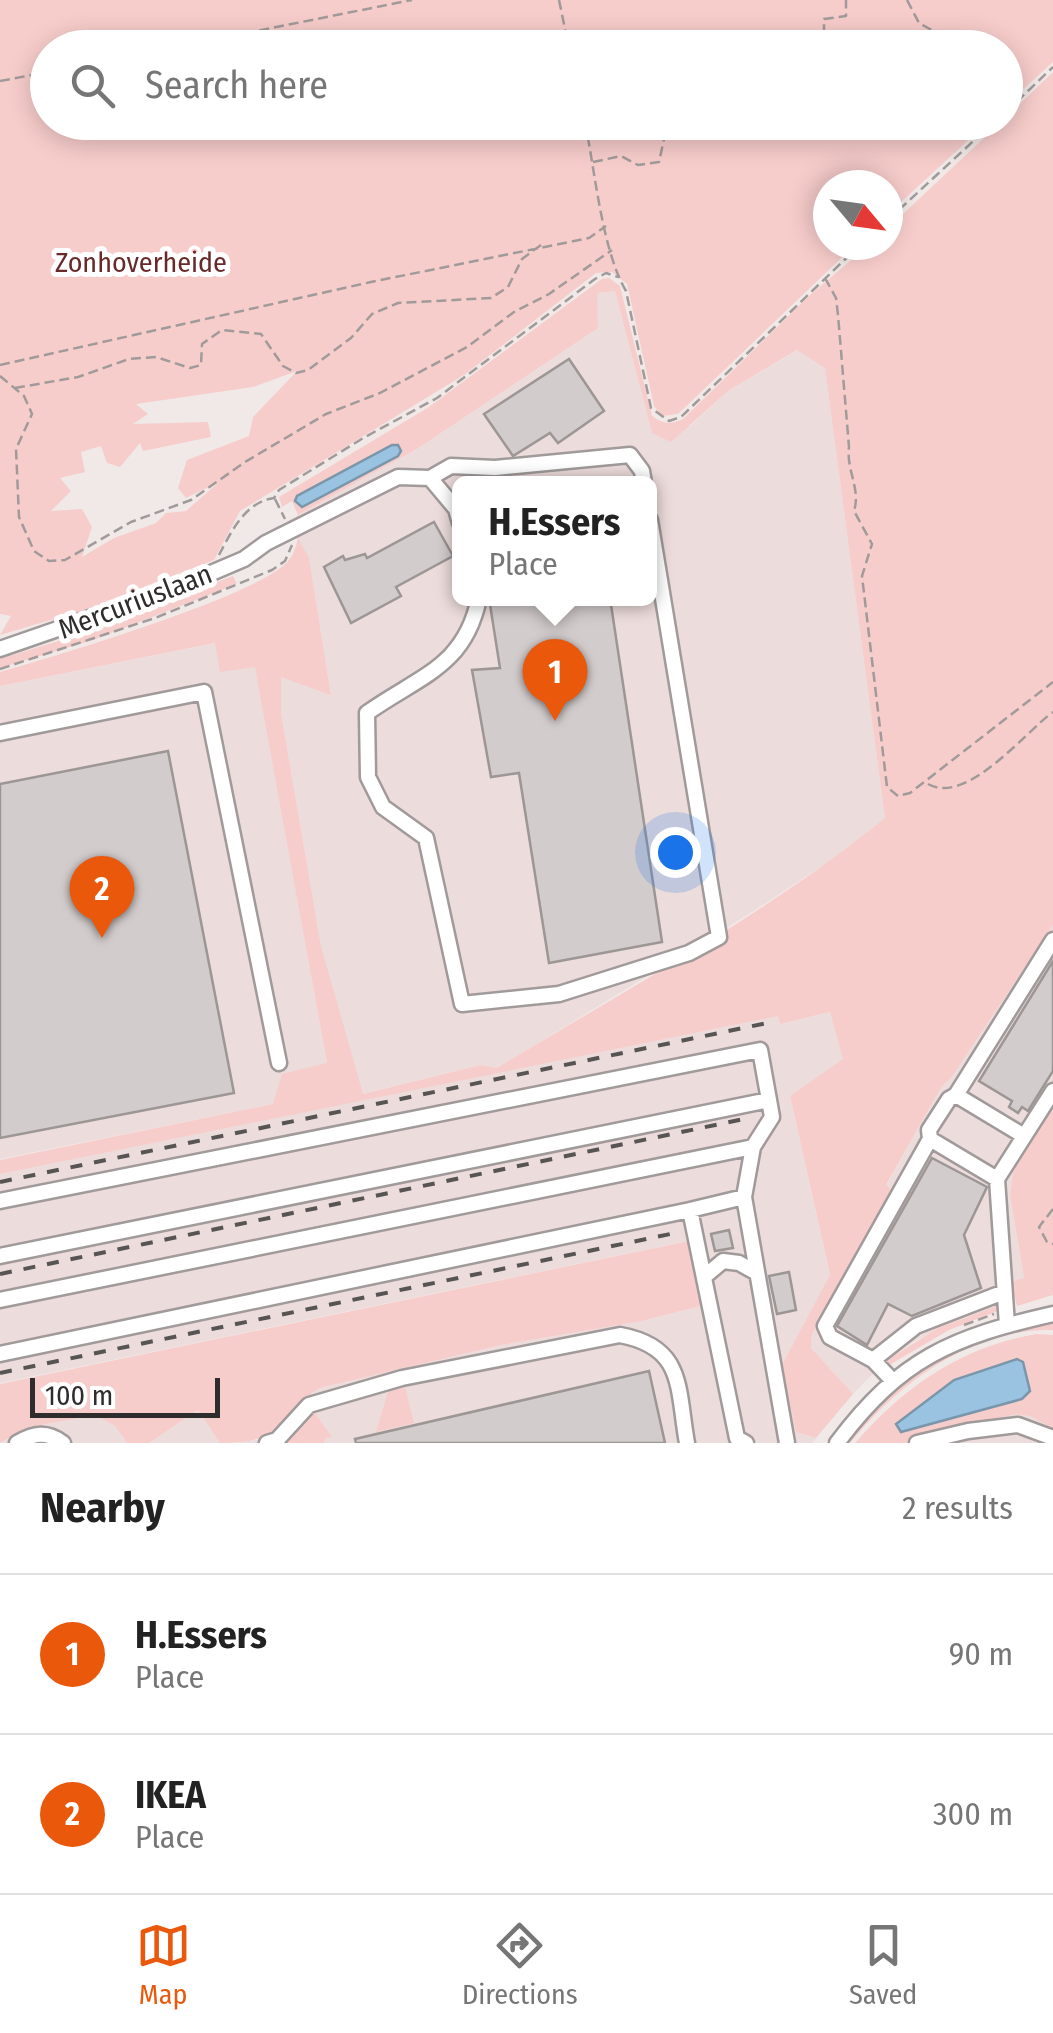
<!DOCTYPE html>
<html lang="en">
<head>
<meta charset="utf-8">
<style>
	body { margin:0; font-family:"Fira Sans Condensed",sans-serif; background:#f2f2f2; color:#222 }
	.compass { position:absolute; left:813px; top:170px; width:90px; height:90px; border-radius:50%; background:#fff; box-shadow:0 5px 25px #0003; rotate:119deg }
	.scale { position:absolute; left:30px; bottom:25px; width:190px; box-sizing:border-box; padding-left:10px; border:5px solid #2e2c2c; border-top:0; font-size:28px; line-height:35px; white-space:nowrap; color:#2e2c2c; -webkit-text-stroke:8px #fff; paint-order:stroke }
	.you { position:absolute; left:675px; top:852px; width:35px; height:35px; margin:-25px; border:8px solid #fff; border-radius:50%; background:#1a73e8; box-shadow:0 0 0 15px #1a73e833 }
	.badge { display:grid; place-items:center; width:65px; height:65px; border-radius:50%; background:#ea580c; color:#fff; font-size:32px; font-weight:700 }
	.pin { position:absolute; translate:-50% -82px; filter:drop-shadow(0 2px 5px #0008) }
	.pin::after { content:''; position:absolute; top:52px; width:35px; height:30px; background:inherit; clip-path:polygon(0 0,100% 0,50% 100%) }
	.popup { position:absolute; left:452px; top:476px; width:205px; height:130px; box-sizing:border-box; display:grid; place-content:center; border-radius:15px; background:#fff; filter:drop-shadow(0 2px 8px #0005); font-size:32px; white-space:nowrap; color:#767676 }
	.popup b { font-size:38px; color:#222 }
	.popup::after { content:''; position:absolute; left:50%; top:100%; margin-left:-20px; border:20px solid transparent; border-top-color:#fff }
	.list { margin:0; padding:0; list-style:none }
	h2 { display:flex; justify-content:space-between; align-items:center; height:130px; margin:0; padding:0 40px; font-size:42px }
	h2 small { font-size:32px; font-weight:400; color:#767676 }
	.list li { display:grid; grid-template-columns:65px 1fr auto; gap:30px; align-items:center; box-sizing:border-box; height:160px; padding:0 40px; border-top:2px solid #e0e0e0 }
	.list b { display:block; font-size:38px; white-space:nowrap }
	.list p { margin:0; font-size:32px; white-space:nowrap; color:#767676 }
	.list em { font-size:32px; font-style:normal; color:#767676 }
	.icon { flex:none; width:55px; height:55px; fill:none; stroke:currentColor; stroke-width:2; stroke-linecap:round; stroke-linejoin:round }
	.map { position:relative; flex:none; width:1053px; height:1443px; overflow:hidden }
	.search { position:absolute; background:#fff; box-shadow:0 5px 25px #0003; left:30px; right:30px; top:30px; height:110px; display:flex; align-items:center; gap:25px; box-sizing:border-box; padding:0 35px; border-radius:55px; color:#767676; font-size:38px }
	.sheet { height:450px; background:#fff }
	nav { display:flex; justify-content:space-around; align-items:center; box-sizing:border-box; height:140px; border-top:2px solid #e0e0e0; background:#fff; font-size:28px; color:#767676 }
	nav a { display:grid; justify-items:center; gap:5px }
	nav .on { color:#ea580c }
	.map>svg:first-child { display:block }
	.built { fill:#ecdcdb; fill-rule:evenodd }
	.green { fill:#f7cdcb; fill-rule:evenodd }
	.water { fill:#9ac3e1; stroke:#7a96ab; stroke-width:2.5 }
	.building { fill:#d3cccc; stroke:#9c9695; stroke-width:2.5 }
	.lines { fill:none; stroke-linecap:round; stroke-linejoin:round }
	.minor-casing { stroke:#a19a9a; stroke-width:19 }
	.path { stroke:#a09b9a; stroke-width:2.5; stroke-dasharray:10 5; stroke-linecap:butt }
	.minor { stroke:#fff; stroke-width:14 }
	.rail { stroke:#575454; stroke-width:4; stroke-dasharray:12 12; stroke-linecap:butt }
	.labels { text-anchor:middle; stroke-width:10; stroke-linejoin:round; paint-order:stroke }
	.park-label { font-size:28px; fill:#682929; stroke:#fff }
	.street-label { font-size:28px; fill:#2e2c2c; stroke:#fff }
</style>
</head>
<body>
<div class="map">
<svg width="1053" height="1443" viewBox="0 0 1053 1443">
	<rect width="100%" height="100%" fill="#f0e9e8"/>
	<path class="built" d="M615 291 652 433 690 426 728 391 798 350 825 367 885 818 848 849 752 912 497 1068 481 1065 362 1094 321 946 281 713 280 676 331 694 309 559 288 521 417 449 598 328 596 293ZM460 483H650V598H460Z
		M216 643 256 667 327 1064 273 1104 0 1159V686Z
		M1053 925V1103L1010 1195 1024 1279 1011 1282 1014 1303 965 1317 918 1339 884 1362 853 1394 811 1348 812 1334 892 1189 886 1186 942 1086 951 1078Z
		M831 1012 843 1059 790 1097 830 1276 782 1365 796 1432 816 1438 813 1443H237L263 1439 281 1428 299 1401 318 1388 501 1345 642 1321 704 1305 688 1241 0 1383V1174L603 1049 778 1015 780 1024Z
		M1022 1399 1053 1407V1443H865L893 1419 901 1432Z
		M198 1410 220 1443H149Z
		M96 1415 115 1426 127 1443H1L25 1428Z"/>
	<path class="green" d="M0 0H1053V62L1006 105V48H48V122L987 123 888 214V185H828V245H855L678 414 662 416 654 406 627 284 612 272 596 273 464 375 240 511 214 560 81 611 0 635 11 616 0 614ZM297 371 253 417 249 436 187 460 178 488 186 498 219 482 186 511 166 513 156 523 114 538 82 557 92 527 82 509 51 511 71 491 60 478 85 472 81 452 101 446 107 463 120 467 140 443 143 451 211 437 208 422 133 424 148 414 136 404 253 387Z
		M1053 72V925L951 1078 942 1086 886 1185 892 1190 812 1334 811 1348 853 1394 816 1438 796 1432 782 1365 830 1275 790 1096 843 1059 830 1012 780 1024 778 1016 0 1174V1160L273 1104 282 1074 327 1063 255 667 220 672 215 643 0 686V672C52 657 262 595 289 560 294 554 296 546 298 538L309 558 331 695 281 677V713L321 946 363 1094 481 1065 497 1068C625 990 769 913 885 818L825 368 797 350 728 391 671 442 652 433 615 291 597 293 598 328 417 449 298 515 292 501 282 507 279 497 429 407 602 279 609 278 620 286 652 416C663 424 670 425 683 419L810 295 869 245H888V228L1000 123 1006 122V117Z
		M233 576 237 584 93 640 0 668V659L84 633Z
		M1053 1104V1295L1017 1306 1011 1282 1024 1278 1010 1195 1015 1163Z
		M689 1241 704 1305 642 1321 501 1345 319 1388C274 1418 288 1443 220 1443L198 1410 149 1443H127L115 1426 95 1415 25 1428 0 1443V1384Z
		M997 1306 998 1311 949 1330 891 1364 884 1362 938 1328Z
		M1053 1321V1330C973 1327 897 1384 850 1443H845C903 1368 963 1342 1053 1321Z
		M1036 1334 1053 1335V1429L1031 1416 1016 1414 923 1435 908 1443H855C905 1386 961 1347 1036 1334Z
		M405 1387 414 1423 376 1432 388 1392Z
		M314 1412 332 1437 325 1438 324 1443H286Z"/>
	<path class="water" d="M392 445H398L401 451 398 456 302 507 295 501 297 496Z
		M1017 1359 1023 1362 1030 1391 1022 1399 901 1432 896 1424 954 1380Z"/>
	<path class="building" d="M569 359 604 411 558 443 550 433 513 456 484 414Z
		M434 522 453 556 396 587 401 596 351 623 324 567 343 556 345 560 365 554 367 558Z
		M489 598H610L662 942 549 963 519 773 491 777 472 670 500 668Z
		M168 751 234 1093 0 1138V784Z
		M1053 961V1071L1028 1111 1022 1107 1018 1113 1009 1107 1012 1101 979 1081Z
		M932 1158 987 1187 964 1235 981 1288 912 1316 888 1304 867 1345 837 1326Z
		M729 1230 733 1248 715 1251 711 1234Z
		M789 1272 796 1310 777 1314 769 1276Z
		M649 1371 665 1443H356L355 1439Z"/>
	<g class="lines">
		<defs>
			<path id="minor" d="M430 478 456 509 460 523
				M479 598C465 667 419 676 367 713L368 777 383 807 426 838 462 1004 559 994 689 953 719 937 650 520
				M0 649 176 588 244 559 266 543 398 477 430 478 451 466 495 468 630 455 642 471 644 483
				M0 733 204 692 279 1063
				M956 1095 1024 1136
				M930 1139 929 1130 949 1099 956 1095 1053 940
				M753 1147 772 1117 769 1100
				M997 1179 1053 1091
				M0 1201 760 1050 769 1100 0 1256
				M690 1210 744 1197
				M704 1277 723 1261 739 1263 755 1272
				M0 1300 753 1147 744 1197 787 1443
				M0 1354 690 1210 737 1438 746 1443
				M873 1360 916 1326 1004 1292
				M892 1380 873 1360 830 1337 825 1326 930 1139 997 1179 1007 1325
				M17 1443C34 1433 47 1431 63 1443
				M267 1443 277 1440 309 1405 402 1378 620 1335C685 1347 677 1388 687 1443
				M837 1443C901 1358 952 1337 1053 1314
				M917 1443 968 1431 1018 1425 1053 1438"/>
		</defs>
		<use href="#minor" class="minor-casing"/>
		<path class="path" d="M559 0 569 48
			M907 0 919 23 964 48
			M171 48 412 0
			M781 48H782
			M829 48 824 38V19L846 16V0
			M0 81 48 72
			M1006 112 1053 67
			M585 122C595 171 602 250 626 291L651 408 669 421 681 417 860 245
			M593 162 621 156 638 165 659 162 664 139 653 122
			M888 220 994 122
			M825 278 836 298 838 315 849 447C846 470 861 489 854 511L872 544 862 576 887 787 898 796 910 793 1053 682
			M0 365 371 282 589 238 606 226
			M0 376 24 396 32 414 16 449 19 517 34 551 49 561 65 560 131 522 191 500 245 462 326 414 380 393 467 347 514 312 549 294 612 250
			M15 388 78 377 129 359 156 357 190 368 201 365 202 344 222 330 261 334 283 366 296 373 308 370 351 338 372 314 398 303 491 298 508 287 522 259 541 245
			M275 499 285 519
			M219 555C231 532 245 502 274 498L279 490 365 437 437 398 595 279 606 273 618 277
			M0 669 155 618 272 570 285 561 292 545
			M928 784C967 806 1025 732 1053 712
			M1053 1209 1039 1227 1047 1242 1053 1244
			M964 1325 994 1314"/>
		<use href="#minor" class="minor"/>
		<path class="rail" d="M0 1182 772 1022
			M0 1274 744 1119
			M0 1373 680 1232"/>
	</g>
	<g class="labels">
		<g class="park-label">
			<text x="141" y="272">Zonhoverheide</text>
		</g>
		<g class="street-label">
			<text transform="translate(135 601) rotate(-21)" y="10">Mercuriuslaan</text>
		</g>
	</g>
</svg>
<svg class="compass" viewBox="-18 -18 36 36"><path d="M0-13l5 13h-10z" fill="#e53935"/><path d="M0 13l5-13h-10z" fill="#767676"/></svg>
<div class="scale">100 m</div>
<div class="you"></div>
<div class="pin badge" style="left:555px;top:721px">1</div>
<div class="popup"><b>H.Essers</b>Place</div>
<div class="pin badge" style="left:102px;top:938px">2</div>
<div class="search"><svg class="icon" aria-label="search" viewBox="0 0 24 24"><circle cx="10" cy="10" r="6"/><path d="M15 15l6 6"/></svg>Search here</div>
</div>
<section class="sheet">
<h2>Nearby<small>2 results</small></h2>
<ul class="list">
<li><span class="badge">1</span><div><b>H.Essers</b><p>Place</p></div><em>90 m</em></li>
<li><span class="badge">2</span><div><b>IKEA</b><p>Place</p></div><em>300 m</em></li>
</ul>
</section>
<nav>
<a class="on"><svg class="icon" aria-label="map" viewBox="0 0 24 24"><path d="M3 6l6-2 6 2 6-2v14l-6 2-6-2-6 2zM9 4v14M15 6v14"/></svg>Map</a>
<a><svg class="icon" aria-label="directions" viewBox="0 0 24 24"><path d="M12 3l9 9-9 9-9-9zM9 14v-3h6M13 9l2 2-2 2"/></svg>Directions</a>
<a><svg class="icon" aria-label="saved" viewBox="0 0 24 24"><path d="M7 4h10v16l-5-4-5 4z"/></svg>Saved</a>
</nav>
</body>
</html>
